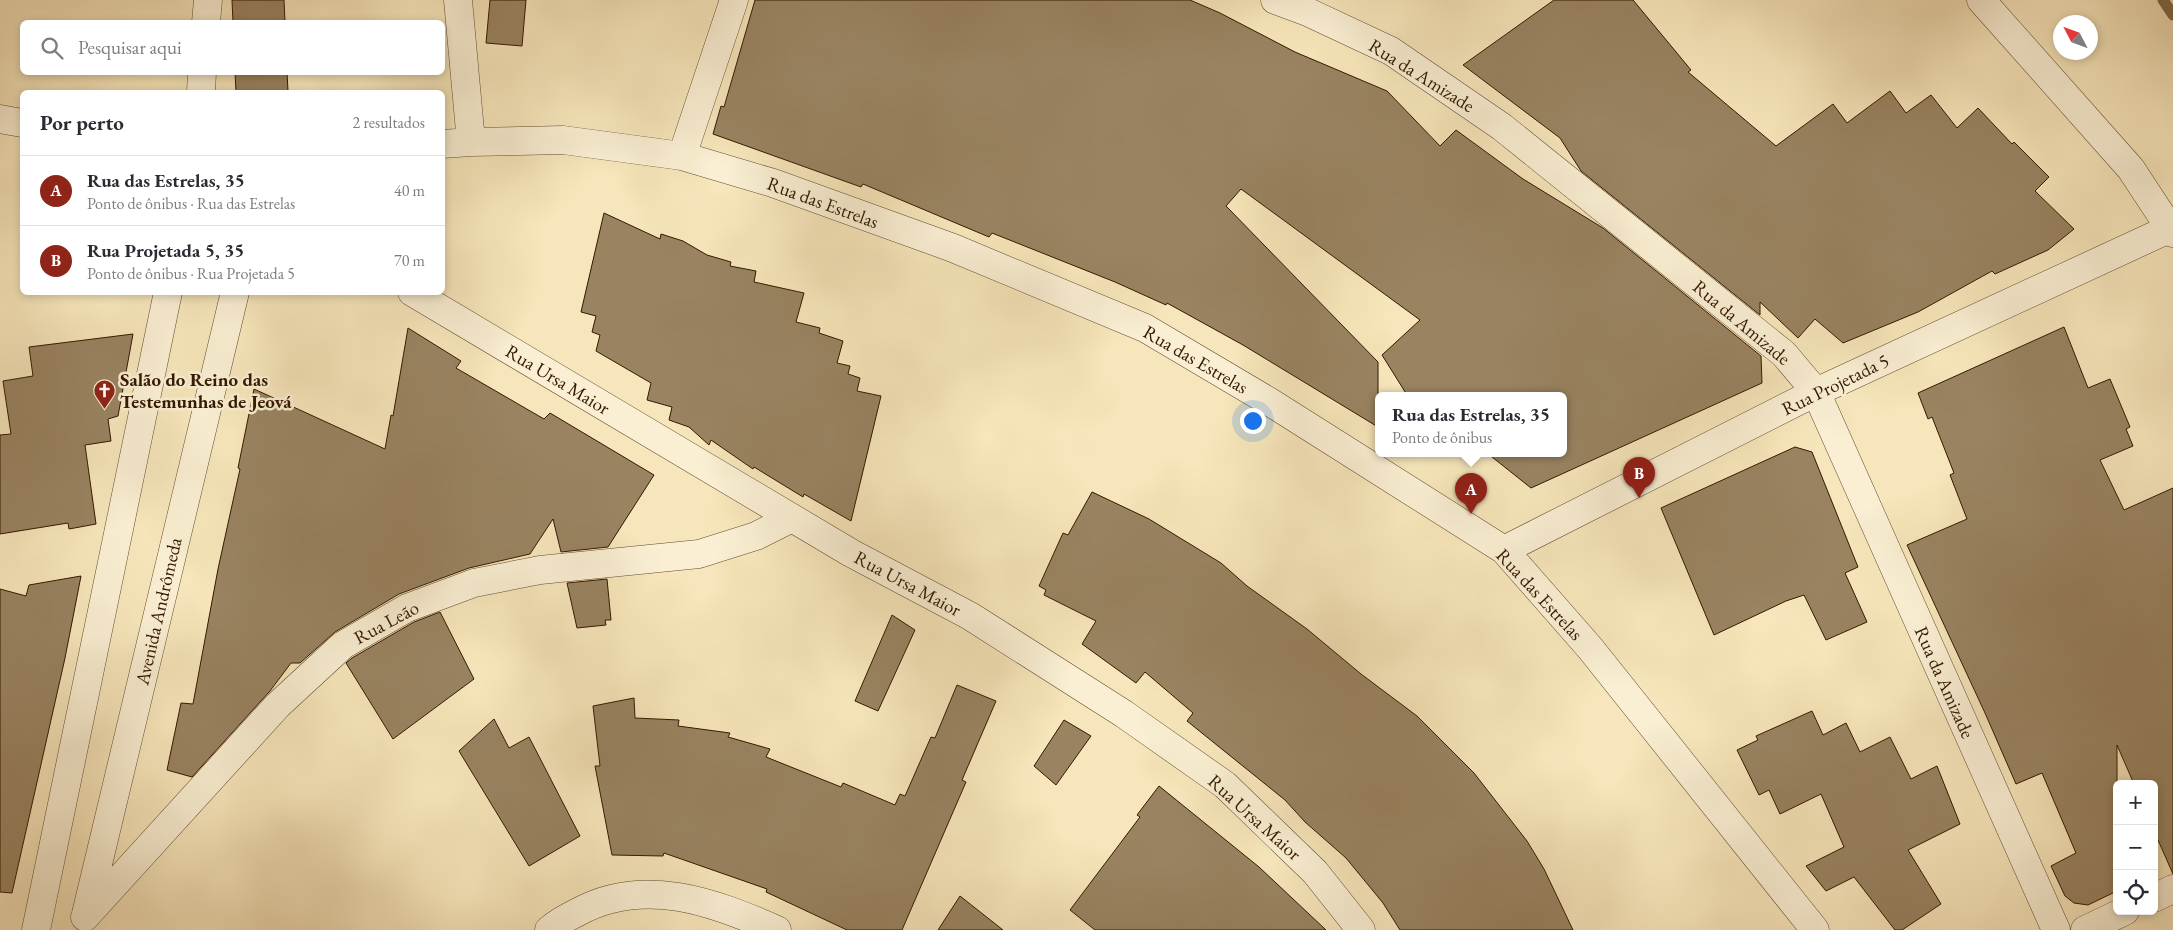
<!DOCTYPE html>
<html lang="pt">
<head>
<meta charset="utf-8">
<style>
	body { margin:0; font-family:"EB Garamond",serif; background:#f2f2f3; color:#2b2b33 }
	.controls { position:absolute; right:15px; bottom:15px; display:grid; overflow:hidden; border-radius:8px; box-shadow:0 2px 8px #0003 }
	.controls button { width:45px; height:45px; display:grid; place-items:center; padding:0; border:0; border-bottom:1px solid #e1e1e2; background:#fff; color:#2b2b33; font:25px sans-serif }
	.compass { position:absolute; left:2053px; top:15px; width:45px; height:45px; border-radius:50%; background:#fff; box-shadow:0 2px 8px #0003; rotate:311deg }
	.you { position:absolute; left:1252px; top:420px; width:18px; height:18px; margin:-12px; border:4px solid #fff; border-radius:50%; background:#1a73e8; box-shadow:0 0 0 8px #1a73e833 }
	.badge { display:grid; place-items:center; width:32px; height:32px; border-radius:50%; background:#8f2418; color:#fff; font-size:16px; font-weight:700 }
	.pin { position:absolute; translate:-50% -41px; filter:drop-shadow(0 1px 2px #0008) }
	.pin::after { content:''; position:absolute; top:26px; width:18px; height:15px; background:inherit; clip-path:polygon(0 0,100% 0,50% 100%) }
	.popup { position:absolute; left:1375px; top:392px; width:192px; height:65px; box-sizing:border-box; display:grid; place-content:center; border-radius:8px; background:#fff; filter:drop-shadow(0 1px 4px #0005); font-size:16px; white-space:nowrap; color:#7c7c81 }
	.popup b { font-size:19px; color:#2b2b33 }
	.popup::after { content:''; position:absolute; left:50%; top:100%; margin-left:-10px; border:10px solid transparent; border-top-color:#fff }
	.list { margin:0; padding:0; list-style:none }
	h2 { display:flex; justify-content:space-between; align-items:center; height:65px; margin:0; padding:0 20px; font-size:21px }
	h2 small { font-size:16px; font-weight:400; color:#7c7c81 }
	.list li { display:grid; grid-template-columns:32px 1fr auto; gap:15px; align-items:center; box-sizing:border-box; height:70px; padding:0 20px; border-top:1px solid #e1e1e2 }
	.list b { display:block; font-size:19px; white-space:nowrap }
	.list p { margin:0; font-size:16px; white-space:nowrap; color:#7c7c81 }
	.list em { font-size:16px; font-style:normal; color:#7c7c81 }
	.icon { flex:none; width:28px; height:28px; fill:none; stroke:currentColor; stroke-width:2; stroke-linecap:round; stroke-linejoin:round }
	.map { position:relative; flex:none; width:2173px; height:930px; overflow:hidden }
	.search { position:absolute; background:#fff; box-shadow:0 2px 8px #0003; left:20px; top:20px; width:425px; height:55px; display:flex; align-items:center; gap:12px; box-sizing:border-box; padding:0 18px; border-radius:8px; color:#7c7c81; font-size:19px }
	.panel { position:absolute; background:#fff; box-shadow:0 2px 8px #0003; left:20px; top:90px; width:425px; height:205px; border-radius:8px }
	.map>svg:first-child { display:block }
	.lines { fill:none; stroke-linecap:round; stroke-linejoin:round }
	.stream { stroke:#806a4a; stroke-width:11 }
	.building { fill:#998361; stroke:#331800 }
	.minor-casing { stroke:#644c2f; stroke-width:29 }
	.minor { stroke:#faefd3; stroke-width:28 }
	.labels { text-anchor:middle; stroke-width:5; stroke-linejoin:round; paint-order:stroke }
	.street-label { font-size:19px; fill:#331800; stroke:#faefd3 }
	.poi-label { font-size:19px; font-weight:bold; fill:#331800; stroke:#faefd3; text-anchor:start }
</style>
</head>
<body>
<div class="map">
<svg width="2173" height="930" viewBox="0 0 2173 930">
	<rect width="100%" height="100%" fill="#f7e6bb"/>
	<filter id="stains"><feTurbulence type="fractalNoise" baseFrequency=".004" numOctaves="4"/><feColorMatrix values="0 0 0 0 .2 0 0 0 0 .09 0 0 0 0 .02 0 0 0 .5 -.17"/></filter>
	<radialGradient id="worn" r=".72"><stop offset=".6" stop-color="#630" stop-opacity="0"/><stop offset="1" stop-color="#630" stop-opacity=".3"/></radialGradient>
	<g class="lines">
		<path class="stream" d="M2163 0 2173 15"/>
	</g>
	<path class="building" d="M232 0H284L285 22H233Z
		M490 0H526L522 46 486 43Z
		M755 0H1190L1220 13 1295 52 1387 91 1440 146 1456 130 1523 179 1603 228 1761 356 1762 383 1531 488 1487 453H1564V395H1407L1382 355 1420 320 1241 189 1226 206 1378 362V427L1243 345 1167 303 1166 305 1115 282 992 233 989 237 863 184 861 187 713 134 721 106 724 107Z
		M1554 0H1633L1691 70 1688 72 1776 146 1833 104 1847 123 1890 91 1906 113 1931 95 1957 128 1978 108 2012 144 2014 142 2049 177 2035 191 2074 229 2048 250 1995 274 1992 271 1918 312 1843 343 1815 319 1798 338 1760 302V315L1581 171 1560 138 1463 65Z
		M235 72H287L288 91 236 92Z
		M604 213 660 239 661 234 683 241 707 255 731 262 730 266 756 271 754 282 804 293 796 322 820 328 819 333 843 341 837 363 850 366 848 374 860 378 857 391 881 396 851 521 804 494 803 497 754 467 753 469 711 440 709 445 689 427 669 420 672 407 647 400 651 383 596 351 600 335 592 332 596 316 581 312Z
		M2064 327 2088 388 2110 379 2130 427 2126 429 2133 446 2100 460 2124 510 2173 488V874L2154 831V784H2134L2117 745V891L2088 905 2074 903 2065 896 2051 866 2076 853 2042 773 2016 784 1985 713 1907 545 1967 519 1950 475 1954 473 1932 417 1928 419 1918 393Z
		M408 328 461 361 456 368 544 419 550 413 654 475 608 547 561 552 553 519 530 554 469 568 399 594 335 632 300 663H291L270 691 192 777 167 770 181 703 193 704 218 569 240 469 238 468 254 389 385 449 391 415 393 416Z
		M133 334 118 416 108 419 111 441 85 445 96 524 69 529 68 523 0 534V435L11 434 3 381 33 376 29 347Z
		M1795 447 1812 452 1858 567 1845 573 1867 622 1826 640 1804 595 1786 601 1714 635 1661 508Z
		M1092 492 1149 519 1221 563 1247 586 1307 629 1361 674 1417 716 1474 773 1527 841 1544 869 1573 930H1400L1383 903 1346 858 1305 822 1285 800 1187 721 1193 713 1145 672 1136 683 1082 644 1096 621 1044 595 1046 590 1039 586 1063 533 1068 535Z
		M81 576 65 658 12 893 0 892V589L26 596 29 585Z
		M607 579 611 620H605L606 625 577 628 567 583Z
		M440 612 474 679 393 739 346 663 352 658 414 622Z
		M892 615 915 630 878 711 855 701Z
		M957 685 996 701 962 780 966 782 902 930H847L766 892 767 889 664 853 663 856 612 855 595 766H600L593 706 634 698 635 718 679 720 678 726 730 733 728 737 770 749 766 757 841 787 843 783 895 805 900 794 905 796 931 737 935 738Z
		M1812 711 1823 735 1846 723 1860 752 1890 737 1911 779 1937 766 1960 824 1908 850 1941 904 1902 930H1895L1854 877 1826 891 1806 866 1844 847 1821 794 1780 814 1769 790 1759 795 1737 750 1758 740 1756 736Z
		M494 719 509 748 529 737 580 836 529 866 459 751Z
		M1064 720 1091 736 1056 785 1034 766Z
		M1159 786 1259 867 1326 930H1095L1070 910 1140 817 1137 815Z
		M960 896 1003 930H938Z"/>
	<g class="lines">
		<defs>
			<path id="minor" d="M458 0 471 142
				M1275 0 1310 13 1391 51 1502 127 1784 354 1816 392 2056 930
				M1981 0 2131 169 2173 233
				M206 22 208 0
				M201 92 202 72
				M0 119 22 123
				M442 144 471 142 563 140 682 156 773 183 953 248 1145 328 1270 402 1504 550 1590 648 1815 930
				M682 156 734 0
				M412 292 851 553 970 616 1124 714 1225 785 1315 872 1361 930
				M1504 550 1816 392 2171 228
				M2154 898 2173 889
				M86 914 235 292
				M85 917 278 705 343 645 407 608 474 583 540 570 699 554 756 536 792 518
				M36 930 168 292
				M549 930C558 922 568 917 578 912 644 876 714 902 777 930
				M2085 930 2125 911"/>
		</defs>
		<use href="#minor" class="minor-casing"/>
		<use href="#minor" class="minor"/>
	</g>
	<defs>
		<symbol id="church-pin" viewBox="-11 -11 22 30"><path d="M0 17L-7.5 6A9.5 9.5 0 1 1 7.5 6Z" fill="#8f2418" stroke="#faefd3"/><path d="M-1.2-6h2.4v3.5h3.3v2.4h-3.3V6h-2.4V-.1h-3.3v-2.4h3.3Z" fill="#fff"/></symbol>
	</defs>
	<g fill-rule="evenodd">
		<use href="#church-pin" x="92" y="378" width="25" height="34"/>
	</g>
	<g class="labels">
		<g class="street-label">
			<text transform="translate(1422 75) rotate(32)" y="7">Rua da Amizade</text>
			<text transform="translate(823 202) rotate(20)" y="7">Rua das Estrelas</text>
			<text transform="translate(1742 322) rotate(40)" y="7">Rua da Amizade</text>
			<text transform="translate(1196 359) rotate(30)" y="7">Rua das Estrelas</text>
			<text transform="translate(558 379) rotate(31)" y="7">Rua Ursa Maior</text>
			<text transform="translate(1835 384) rotate(-26)" y="7">Rua Projetada 5</text>
			<text transform="translate(908 583) rotate(28)" y="7">Rua Ursa Maior</text>
			<text transform="translate(1540 594) rotate(47)" y="7">Rua das Estrelas</text>
			<text transform="translate(158 611) rotate(-77)" y="7">Avenida Andrômeda</text>
			<text transform="translate(386 622) rotate(-28)" y="7">Rua Leão</text>
			<text transform="translate(1945 682) rotate(66)" y="7">Rua da Amizade</text>
			<text transform="translate(1255 817) rotate(42)" y="7">Rua Ursa Maior</text>
		</g>
		<g class="poi-label">
			<text x="120" y="386">Salão do Reino das<tspan x="120" dy="22">Testemunhas de Jeová</tspan></text>
		</g>
	</g>
	<rect width="100%" height="100%" filter="url(#stains)"/>
	<rect width="100%" height="100%" fill="url(#worn)"/>
</svg>
<div class="controls">
<button>+</button>
<button>−</button>
<button><svg class="icon" aria-label="locate" viewBox="0 0 24 24"><circle cx="12" cy="12" r="6"/><path d="M12 2v4M12 18v4M2 12h4M18 12h4"/></svg></button>
</div>
<svg class="compass" viewBox="-18 -18 36 36"><path d="M0-13l5 13h-10z" fill="#e53935"/><path d="M0 13l5-13h-10z" fill="#7c7c81"/></svg>
<div class="you"></div>
<div class="pin badge" style="left:1471px;top:514px">A</div>
<div class="popup"><b>Rua das Estrelas, 35</b>Ponto de ônibus</div>
<div class="pin badge" style="left:1639px;top:498px">B</div>
<div class="search"><svg class="icon" aria-label="search" viewBox="0 0 24 24"><circle cx="10" cy="10" r="6"/><path d="M15 15l6 6"/></svg>Pesquisar aqui</div>
<section class="panel">
<h2>Por perto<small>2 resultados</small></h2>
<ul class="list">
<li><span class="badge">A</span><div><b>Rua das Estrelas, 35</b><p>Ponto de ônibus · Rua das Estrelas</p></div><em>40 m</em></li>
<li><span class="badge">B</span><div><b>Rua Projetada 5, 35</b><p>Ponto de ônibus · Rua Projetada 5</p></div><em>70 m</em></li>
</ul>
</section>
</div>
</body>
</html>
